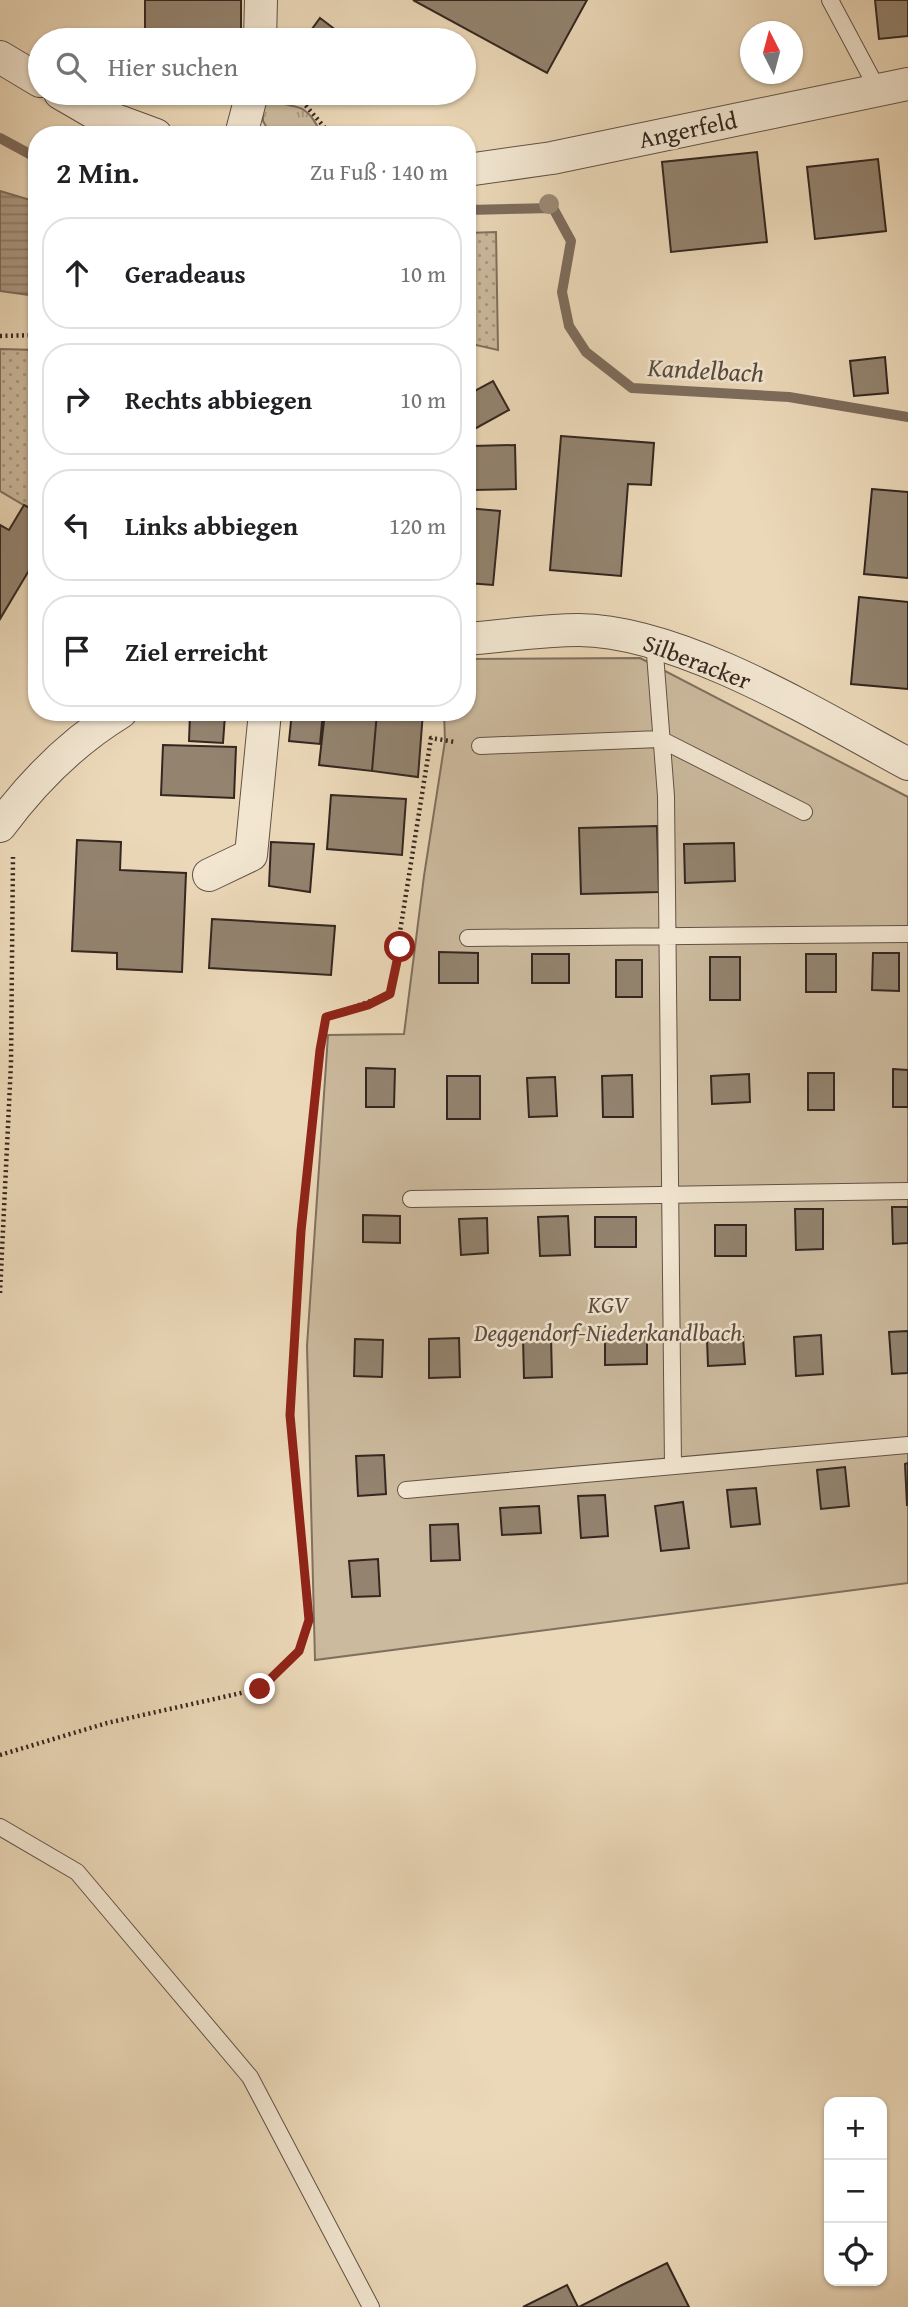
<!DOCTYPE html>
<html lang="de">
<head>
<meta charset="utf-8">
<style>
	body { margin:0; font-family:"Gentium Book Plus",serif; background:#f2f2f2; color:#202124 }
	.controls { position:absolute; right:21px; bottom:21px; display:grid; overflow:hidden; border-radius:14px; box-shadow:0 2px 5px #0004 }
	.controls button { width:63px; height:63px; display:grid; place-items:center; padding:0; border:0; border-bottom:2px solid #e0e0e0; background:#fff; color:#202124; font:35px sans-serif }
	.compass { position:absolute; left:740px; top:21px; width:63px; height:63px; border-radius:50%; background:#fff; box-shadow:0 2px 5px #0004; rotate:354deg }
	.stop { position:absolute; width:21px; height:21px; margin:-16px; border:5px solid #8f2418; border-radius:50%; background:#fff }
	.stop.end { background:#8f2418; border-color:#fff; box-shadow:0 2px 7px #0008 }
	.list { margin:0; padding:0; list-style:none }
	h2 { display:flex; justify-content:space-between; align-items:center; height:91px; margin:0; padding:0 28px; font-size:30px }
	h2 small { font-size:23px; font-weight:400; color:#757577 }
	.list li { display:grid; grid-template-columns:46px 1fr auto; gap:21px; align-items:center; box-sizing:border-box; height:112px; margin:0 14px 14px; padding:0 14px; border:2px solid #e0e0e0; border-radius:28px }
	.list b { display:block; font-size:26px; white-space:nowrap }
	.list em { font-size:23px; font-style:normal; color:#757577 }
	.icon { flex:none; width:38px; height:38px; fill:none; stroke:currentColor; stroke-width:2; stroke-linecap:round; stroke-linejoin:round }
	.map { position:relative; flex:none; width:908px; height:2307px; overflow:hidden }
	.search { position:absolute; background:#fff; box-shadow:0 2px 5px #0004; left:28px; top:28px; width:448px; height:77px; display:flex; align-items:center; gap:18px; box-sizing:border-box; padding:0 24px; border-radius:38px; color:#757577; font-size:26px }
	.panel { position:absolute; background:#fff; box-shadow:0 2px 5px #0004; left:28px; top:126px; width:448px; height:595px; border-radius:28px }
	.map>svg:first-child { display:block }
	.grass { fill:url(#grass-tufts); stroke:#80705f; stroke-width:2 }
	.park { fill:url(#park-dots); stroke:#80705f; stroke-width:2 }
	.garden { fill:#ccba9e; stroke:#80705f; stroke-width:2 }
	.water { fill:url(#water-rules); stroke:#7d6c5c; stroke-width:2 }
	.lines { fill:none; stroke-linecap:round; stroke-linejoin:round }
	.stream { stroke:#7d6c5c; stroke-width:10 }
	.building { fill:#93836f; stroke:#342620; stroke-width:2 }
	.service-casing { stroke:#625246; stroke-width:18 }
	.minor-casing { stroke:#625246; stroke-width:34 }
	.path { stroke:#342620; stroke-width:4.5; stroke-dasharray:2 3.5; stroke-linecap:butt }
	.service { stroke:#f2e6d1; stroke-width:16 }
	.minor { stroke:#f2e6d1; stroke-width:32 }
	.tree { fill:#9b8a76 }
	.route { stroke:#8f2418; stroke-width:9 }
	.labels { text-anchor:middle; stroke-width:5; stroke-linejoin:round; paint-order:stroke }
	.street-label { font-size:24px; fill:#342620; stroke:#f2e6d1 }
	.park-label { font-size:24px; font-style:italic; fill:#5a4b40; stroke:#f2e6d1 }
	.water-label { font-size:26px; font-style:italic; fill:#58493e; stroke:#f2e6d1 }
</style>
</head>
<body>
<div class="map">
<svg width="908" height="2307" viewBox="0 0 908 2307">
	<defs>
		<pattern id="grass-tufts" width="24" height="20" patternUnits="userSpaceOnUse" patternTransform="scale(1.75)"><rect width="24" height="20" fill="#ccba9e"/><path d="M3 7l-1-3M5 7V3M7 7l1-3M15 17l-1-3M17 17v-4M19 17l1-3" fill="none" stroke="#a69780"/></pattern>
		<pattern id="park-dots" width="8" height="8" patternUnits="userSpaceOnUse" patternTransform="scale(1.75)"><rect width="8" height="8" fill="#ccba9e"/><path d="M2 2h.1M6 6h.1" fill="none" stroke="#a69780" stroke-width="1.8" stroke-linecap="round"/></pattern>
		<pattern id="water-rules" width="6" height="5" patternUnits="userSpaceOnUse" patternTransform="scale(1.75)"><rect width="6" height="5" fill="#ad9b84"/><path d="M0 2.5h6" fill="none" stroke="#8e7e6c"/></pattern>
	</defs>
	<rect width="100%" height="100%" fill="#ebd8b8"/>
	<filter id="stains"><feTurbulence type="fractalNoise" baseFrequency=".00286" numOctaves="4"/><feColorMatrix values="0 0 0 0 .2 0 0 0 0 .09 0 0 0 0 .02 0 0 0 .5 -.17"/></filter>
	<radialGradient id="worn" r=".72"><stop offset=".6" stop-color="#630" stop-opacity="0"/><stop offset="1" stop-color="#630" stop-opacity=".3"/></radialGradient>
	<path class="grass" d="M262 93H275C280 109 293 103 304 110 313 116 317 126 322 135H271L263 121Z"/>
	<path class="park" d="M496 232 498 350 467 343V233Z
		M0 349 37 350V513L0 491Z"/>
	<path class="garden" d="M640 658 908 797V1583L315 1660 307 1346 328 1035 404 1034 424 876 445 741 444 712H467V659Z"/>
	<path class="water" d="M0 191 37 202V296L0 291Z"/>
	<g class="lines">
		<path class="stream" d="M0 138 37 158
			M467 210 553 208 571 241 562 292 569 326 586 352 632 388 789 397 908 417"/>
	</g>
	<path class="building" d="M145 0H241V40H145Z
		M413 0H587L547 73Z
		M875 0H908V36L879 39Z
		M320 18 349 40H304Z
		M757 152 767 242 671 252 662 162Z
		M878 159 886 231 815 239 807 167Z
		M885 357 888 393 854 396 850 361Z
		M493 381 509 410 469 432 467 395Z
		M561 436 654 443 651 485 628 484 621 576 550 570Z
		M515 445 516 489 473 490 472 446Z
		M872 489 908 492V578L864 574Z
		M24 505 37 512V557L0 619V525L9 530Z
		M467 508 500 511 493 585 467 583Z
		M859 597 908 602V689L851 684Z
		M292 712H323L320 744 289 741Z
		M325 712H377L372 771 319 765Z
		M377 712H423L418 777 372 771Z
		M190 714 225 715 223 743 189 741Z
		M163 745 236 747 234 798 161 795Z
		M331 795 406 799 402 855 327 849Z
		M657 826 659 892 581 894 579 828Z
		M77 840 121 842 120 870 186 873 182 972 117 969V953L72 951Z
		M271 842 314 844 310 892 269 886Z
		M734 843 735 881 685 883 684 844Z
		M212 919 335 926 331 975 209 968Z
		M439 952 478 953V983H439Z
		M873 953H899V991L872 990Z
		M532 954H569V983H532Z
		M806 954H836V992H806Z
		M710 957H740V1000H710Z
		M616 960H642V997H616Z
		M366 1068 395 1069 394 1107H366Z
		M893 1069 908 1070V1107H893Z
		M808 1073H834V1110H808Z
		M749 1074 750 1102 712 1104 711 1076Z
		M632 1075 633 1117H603L602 1076Z
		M447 1076H480V1119H447Z
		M555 1077 557 1116 529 1117 527 1078Z
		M892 1207H908V1243L893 1244Z
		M795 1209H823V1249L796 1250Z
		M363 1215 400 1216V1243L363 1242Z
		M568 1216 570 1255 540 1256 538 1217Z
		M595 1217H636V1247H595Z
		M487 1218 488 1253 461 1255 459 1219Z
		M715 1225H746V1256H715Z
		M908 1331V1373L892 1374 889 1332Z
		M605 1333H647V1364L605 1365Z
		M821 1335 823 1374 796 1376 794 1337Z
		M551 1337 552 1377 524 1378 523 1338Z
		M743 1337 745 1364 708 1366 707 1339Z
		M459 1338 460 1377 429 1378V1339Z
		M355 1339 383 1340 382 1377 354 1376Z
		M384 1455 386 1494 358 1496 356 1456Z
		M908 1463V1505H907L905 1464Z
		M845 1467 849 1506 821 1509 817 1470Z
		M756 1488 760 1524 731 1527 727 1490Z
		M605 1495 608 1536 581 1538 578 1496Z
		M683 1502 689 1548 661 1551 655 1506Z
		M539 1506 541 1533 502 1535 500 1508Z
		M458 1524 460 1560 431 1561 430 1525Z
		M378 1559 380 1596 352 1597 349 1561Z
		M667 2263 689 2307H579L622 2285Z
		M567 2285 578 2307H523Z"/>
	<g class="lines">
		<defs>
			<path id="service" d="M830 0 878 90
				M654 641 666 796 673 1466
				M480 746 660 739 804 812
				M468 938 908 934
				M411 1199 908 1191
				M406 1490 908 1445
				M0 1827 77 1872 250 2077 371 2307"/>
			<path id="minor" d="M260 40 261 0
				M0 57 40 81
				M60 93 91 111 156 135
				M241 135 252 93
				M467 170 552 158 908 84
				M467 639C504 636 542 630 579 630 681 631 819 716 908 764
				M0 826C34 780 72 742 121 712
				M209 875 251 855 265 712"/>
		</defs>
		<use href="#service" class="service-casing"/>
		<use href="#minor" class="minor-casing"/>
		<path class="path" d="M295 93 331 135
			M0 336 37 335
			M0 1293 11 1063 13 857
			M0 1755 107 1723 259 1689 299 1652 309 1621 290 1415 301 1231 320 1050 326 1017 390 994 431 738 455 742"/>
		<use href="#service" class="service"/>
		<use href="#minor" class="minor"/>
	</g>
	<circle class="tree" cx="549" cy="204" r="10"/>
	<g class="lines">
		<path class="route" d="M260 1689 299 1651 309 1620 290 1415 301 1231 320 1050 326 1017 368 1005 390 994 400 947"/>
	</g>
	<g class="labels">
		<g class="street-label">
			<text transform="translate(688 130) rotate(-12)" y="8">Angerfeld</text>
			<text transform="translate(697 662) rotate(21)" y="8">Silberacker</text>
		</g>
		<g class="park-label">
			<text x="608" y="1313">KGV<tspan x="608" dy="28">Deggendorf-Niederkandlbach</tspan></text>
		</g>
		<g class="water-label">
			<text transform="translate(706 370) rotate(3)" y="9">Kandelbach</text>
		</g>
	</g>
	<rect width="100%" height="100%" filter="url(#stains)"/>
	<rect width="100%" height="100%" fill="url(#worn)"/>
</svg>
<div class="controls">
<button>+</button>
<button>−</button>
<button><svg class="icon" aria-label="locate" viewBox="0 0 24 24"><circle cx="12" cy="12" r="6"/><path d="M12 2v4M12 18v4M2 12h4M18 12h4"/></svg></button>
</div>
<svg class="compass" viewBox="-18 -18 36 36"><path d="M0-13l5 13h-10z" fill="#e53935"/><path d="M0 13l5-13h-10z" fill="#757577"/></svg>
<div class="stop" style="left:400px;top:947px"></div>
<div class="stop end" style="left:260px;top:1689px"></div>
<div class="search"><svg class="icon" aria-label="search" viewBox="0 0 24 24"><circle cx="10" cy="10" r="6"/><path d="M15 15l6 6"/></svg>Hier suchen</div>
<section class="panel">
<h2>2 Min.<small>Zu Fuß · 140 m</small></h2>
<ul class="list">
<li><svg class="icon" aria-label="ahead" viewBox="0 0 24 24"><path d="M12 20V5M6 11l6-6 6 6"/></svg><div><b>Geradeaus</b></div><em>10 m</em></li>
<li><svg class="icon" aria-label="right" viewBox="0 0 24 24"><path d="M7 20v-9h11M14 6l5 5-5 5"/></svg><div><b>Rechts abbiegen</b></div><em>10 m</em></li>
<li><svg class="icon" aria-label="left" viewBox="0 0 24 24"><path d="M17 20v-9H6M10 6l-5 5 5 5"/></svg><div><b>Links abbiegen</b></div><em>120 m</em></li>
<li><svg class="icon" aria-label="arrive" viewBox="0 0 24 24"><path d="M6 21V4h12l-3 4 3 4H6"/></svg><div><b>Ziel erreicht</b></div></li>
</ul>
</section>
</div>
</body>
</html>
